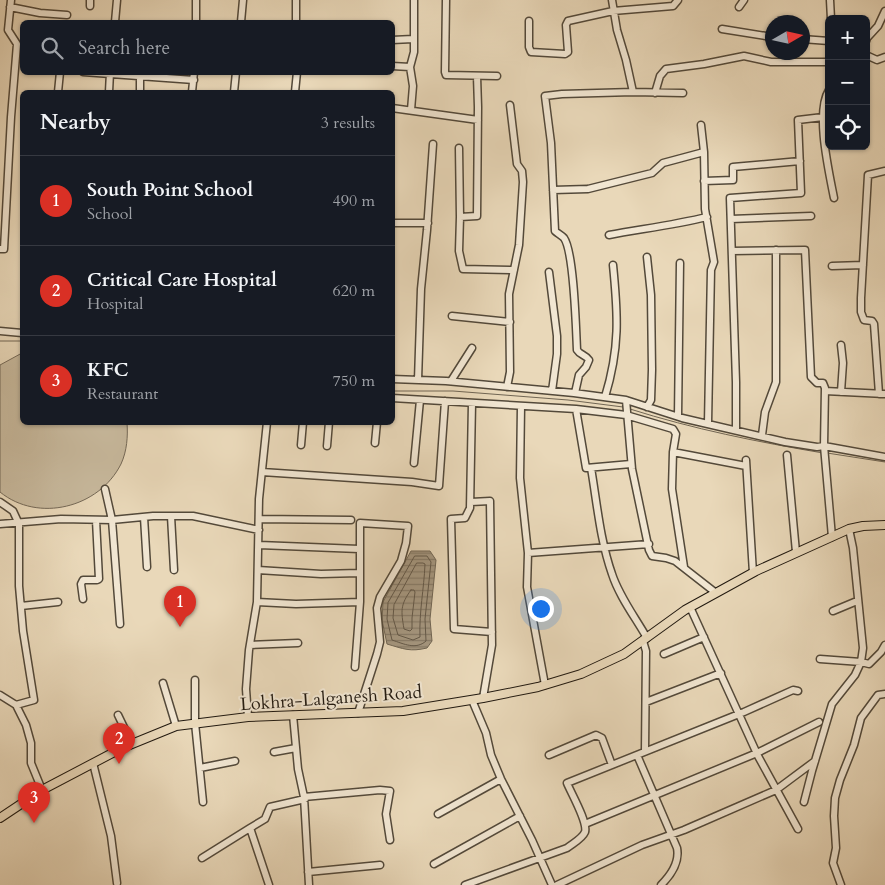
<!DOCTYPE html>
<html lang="en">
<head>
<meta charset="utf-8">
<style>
	body { margin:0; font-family:Cardo,serif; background:#20242c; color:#f1f3f6 }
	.controls { position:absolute; right:15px; top:15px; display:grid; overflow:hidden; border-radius:8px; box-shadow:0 1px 4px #0004 }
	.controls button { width:45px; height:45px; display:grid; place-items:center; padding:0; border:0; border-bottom:1px solid #363941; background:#171b24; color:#f1f3f6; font:25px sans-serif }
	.compass { position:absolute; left:765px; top:15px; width:45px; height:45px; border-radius:50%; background:#171b24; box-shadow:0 1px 4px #0004; rotate:81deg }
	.you { position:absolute; left:540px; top:608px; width:18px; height:18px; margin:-12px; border:4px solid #fff; border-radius:50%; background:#1a73e8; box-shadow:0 0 0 8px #1a73e833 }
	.badge { display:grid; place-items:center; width:32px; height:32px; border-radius:50%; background:#d93025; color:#fff; font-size:16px; font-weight:700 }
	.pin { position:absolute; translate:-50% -41px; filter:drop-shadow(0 1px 2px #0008) }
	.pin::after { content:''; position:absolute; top:26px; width:18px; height:15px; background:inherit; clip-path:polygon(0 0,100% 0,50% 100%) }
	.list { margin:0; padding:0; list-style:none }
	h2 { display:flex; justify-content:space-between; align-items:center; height:65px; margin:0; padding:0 20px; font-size:21px }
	h2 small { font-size:16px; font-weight:400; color:#9ea1a6 }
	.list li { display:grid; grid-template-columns:32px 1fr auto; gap:15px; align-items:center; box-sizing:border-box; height:90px; padding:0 20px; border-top:1px solid #363941 }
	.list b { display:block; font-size:19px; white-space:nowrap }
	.list p { margin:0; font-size:16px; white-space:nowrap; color:#9ea1a6 }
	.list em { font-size:16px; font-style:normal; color:#9ea1a6 }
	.icon { flex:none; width:28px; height:28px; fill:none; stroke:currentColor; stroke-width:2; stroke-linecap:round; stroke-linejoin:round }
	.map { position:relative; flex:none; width:885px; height:885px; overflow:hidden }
	.search { position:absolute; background:#171b24; box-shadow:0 1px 4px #0004; left:20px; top:20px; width:375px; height:55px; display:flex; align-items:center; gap:12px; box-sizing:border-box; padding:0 18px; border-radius:8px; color:#9ea1a6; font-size:19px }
	.panel { position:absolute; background:#171b24; box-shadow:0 1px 4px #0004; left:20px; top:90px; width:375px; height:335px; border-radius:8px }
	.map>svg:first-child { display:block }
	.pitch { fill:#c7b89c; stroke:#746856 }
	.water { fill:url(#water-rules); stroke:#706553 }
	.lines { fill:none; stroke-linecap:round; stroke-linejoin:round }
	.shore { stroke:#635848; stroke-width:1 }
	.stream { stroke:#706553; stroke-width:1 }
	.minor-casing { stroke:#53493a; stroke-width:9 }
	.major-casing { stroke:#211910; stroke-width:10 }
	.minor { stroke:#f1e6d2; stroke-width:6 }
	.major { stroke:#e9d8b9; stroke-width:8 }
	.labels { text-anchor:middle; stroke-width:4; stroke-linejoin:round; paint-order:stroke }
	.street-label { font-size:18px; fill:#211910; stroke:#f1e6d2 }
</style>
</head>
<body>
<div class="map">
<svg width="885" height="885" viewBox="0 0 885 885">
	<defs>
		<pattern id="water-rules" width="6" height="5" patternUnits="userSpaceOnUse" patternTransform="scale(1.25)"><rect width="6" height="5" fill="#a59780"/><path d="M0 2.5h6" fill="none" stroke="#867a67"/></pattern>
	</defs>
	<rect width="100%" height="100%" fill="#e9d8b9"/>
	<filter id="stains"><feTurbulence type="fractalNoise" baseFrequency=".004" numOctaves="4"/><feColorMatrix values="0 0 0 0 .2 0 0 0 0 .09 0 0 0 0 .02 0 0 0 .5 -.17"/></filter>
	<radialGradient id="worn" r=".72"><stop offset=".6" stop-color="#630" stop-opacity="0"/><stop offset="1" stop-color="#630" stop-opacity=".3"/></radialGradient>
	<path class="pitch" d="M22 353V422L127 423C128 436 127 451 121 464 99 508 38 523 0 492V365Z"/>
	<path class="water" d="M411 551H430L436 560 430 619 432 641 427 648C410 652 404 649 387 644L382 620 383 602Z"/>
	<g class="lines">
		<path class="shore" d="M415 556H427L431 562 425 619 426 641C416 650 404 644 392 640L387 619 388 603Z
			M417 563H423L425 564C424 589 419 612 420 637L413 640 398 635 393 618 394 605Z
			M411 590H414L415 592 412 618V629L410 631 404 629C401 611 400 605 411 590Z"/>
		<path class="stream" d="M0 341H22
			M392 391H453L568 400 623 407
			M630 409C693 429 758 442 823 453
			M827 453 885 462"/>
		<defs>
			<path id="minor" d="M90 0V6
				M196 0V22
				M296 0V22
				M446 0 445 72 446 75 497 76
				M612 0 617 30 626 60 633 92 683 93
				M830 0 831 19
				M10 7 40 13 67 15
				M739 7 744 0
				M529 21V47L531 52 565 54 568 52 566 25 568 21 613 11 673 6 678 0
				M115 22 117 0
				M241 22 243 0
				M722 29 772 37
				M802 39 829 41
				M392 40 413 39
				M866 41 867 38 878 26 885 11
				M866 55 877 60 885 57
				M392 66 410 67
				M83 72 194 80
				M829 90C815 112 829 172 834 198
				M58 92 60 72
				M109 92 110 72
				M140 92V77
				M192 92 194 72
				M234 92 236 72
				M295 92 297 72
				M655 93 660 76 666 69 704 64 744 56 771 62H829
				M392 108 478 120
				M411 110 413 86 410 67 414 52V0
				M459 148 460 217 459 251 463 269 514 270
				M704 152 705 209 714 262 711 270 708 423
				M704 181 733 180V167L800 161
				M553 190 588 189 652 173 663 163 704 152 701 125
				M460 217 477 216 478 107 477 76
				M731 219 811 216
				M392 223H428
				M609 235C641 229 674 225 707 217
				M0 249H4L11 117 17 44 8 30 11 0
				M732 251 805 250 811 377 817 383H823L825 388 824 446 832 537
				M832 266 863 265
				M549 272 557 336V354L552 391
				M452 316 510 322
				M0 331 22 333
				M841 345 843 363 841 392
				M392 379 446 381 574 393 626 400 682 418 785 442 817 447 824 446 885 457
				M418 380 421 289 427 230 433 144
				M451 381 472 348
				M507 387 510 372 509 294 519 245 523 182 522 171 517 164 510 105
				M825 391 885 394
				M575 393 579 375 586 367 589 360C586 355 580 355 577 350 576 329 574 252 564 238 561 235 557 233 555 231L551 143 545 96 562 94 633 92
				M879 394 874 324 872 321 864 320 861 312V298L868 175 885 171
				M605 397C620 348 618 315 613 265
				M392 398 576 409
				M626 400 632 469 649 550 652 556 666 558 675 561 716 593
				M472 403 470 508 465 518 451 519 454 629 492 632
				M521 406 520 478 528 553 527 587 545 685
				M647 407 651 400 652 370 651 295 647 257
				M678 416 680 263
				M736 429V382L730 198 801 193 798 120 823 117
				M762 435 765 412 776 382V250
				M375 443 377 422
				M301 445 303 422
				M327 446 329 422
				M787 455 796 552
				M746 460 753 573
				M414 463 420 400
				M631 464 586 468 576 409 626 415 673 429 676 434 673 452
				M591 468C597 503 600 540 612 574 619 596 635 617 647 638
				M262 472 412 482 439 486 445 401
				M105 489 112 520 120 624
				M0 502 13 511 19 524V586L23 631 34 700 16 705 26 725 31 743V763L42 790
				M471 502 490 501 492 645 483 698
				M171 516 174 570
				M144 517 147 567
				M259 519 351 520
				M0 524 61 519 112 520 153 516H193L259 530
				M259 545 359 549
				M528 553 649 544
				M684 567 672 489 673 452 746 466
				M258 570 321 574 359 573
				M83 599 81 584 83 580H97L99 579 96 520
				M257 602 296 604 360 602
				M21 606 58 602
				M690 607 758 756 798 829
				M833 611 857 601
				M643 641 646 651 645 751
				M250 645 298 643
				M664 654 704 637
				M820 659 861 662 869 664 881 652 885 645
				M355 667 360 602V523L408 526 406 543 401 561 380 597 377 608 380 642 377 654 358 713
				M195 680V723L203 802
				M163 683 176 726
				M0 695 16 705
				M472 700 486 733 491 755 501 779 532 840 552 885
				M646 702 721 673
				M118 715 132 744
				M293 715 298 769 304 797 309 885
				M248 717 246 689 249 650 257 602 259 499 267 422
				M274 752 296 748
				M549 755 596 735 602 738 612 765
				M637 755 677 848C680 863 671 875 661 885
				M93 763 111 836 117 883
				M200 768 235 761
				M304 797 380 790 390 791 386 814 390 840
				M804 802 812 771 832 704 855 675 861 662 863 648 853 548 849 529
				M438 814 501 779
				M585 824 757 753 819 722
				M202 858 250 828
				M434 864 520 816
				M308 872 380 865
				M269 885 250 828 265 819 270 807 305 799
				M465 885 567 848C573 843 582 839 585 832 588 822 571 793 567 783L744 712 793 690 798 691
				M557 885 642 845 684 830 776 790 815 761
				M841 885 833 863 836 848 834 816 835 798 840 780 854 745 861 718 878 695 885 694"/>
			<path id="major" d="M0 818 42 790 122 748 176 726 248 717 403 711 483 698 538 687 581 674 624 654 685 610 756 571 849 529 863 526 885 525"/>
		</defs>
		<use href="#minor" class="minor-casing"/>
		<use href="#major" class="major-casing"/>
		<use href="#minor" class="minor"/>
		<use href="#major" class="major"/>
	</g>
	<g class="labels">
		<g class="street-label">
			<text transform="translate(331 698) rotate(-4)" y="6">Lokhra-Lalganesh Road</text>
		</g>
	</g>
	<rect width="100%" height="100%" filter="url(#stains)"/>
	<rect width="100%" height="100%" fill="url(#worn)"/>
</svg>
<div class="controls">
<button>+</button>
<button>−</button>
<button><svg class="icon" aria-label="locate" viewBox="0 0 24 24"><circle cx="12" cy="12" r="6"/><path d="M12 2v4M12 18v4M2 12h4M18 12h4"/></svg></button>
</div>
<svg class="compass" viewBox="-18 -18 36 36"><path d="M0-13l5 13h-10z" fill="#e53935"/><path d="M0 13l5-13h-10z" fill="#9ea1a6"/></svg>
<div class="you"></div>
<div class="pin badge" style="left:180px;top:627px">1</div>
<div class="pin badge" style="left:119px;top:764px">2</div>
<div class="pin badge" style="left:34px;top:823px">3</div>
<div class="search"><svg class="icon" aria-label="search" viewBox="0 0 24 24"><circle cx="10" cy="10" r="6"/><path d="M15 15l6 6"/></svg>Search here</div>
<section class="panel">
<h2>Nearby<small>3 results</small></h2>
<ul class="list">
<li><span class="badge">1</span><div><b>South Point School</b><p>School</p></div><em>490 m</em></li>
<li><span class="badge">2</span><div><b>Critical Care Hospital</b><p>Hospital</p></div><em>620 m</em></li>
<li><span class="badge">3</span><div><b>KFC</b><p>Restaurant</p></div><em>750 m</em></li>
</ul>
</section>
</div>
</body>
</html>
